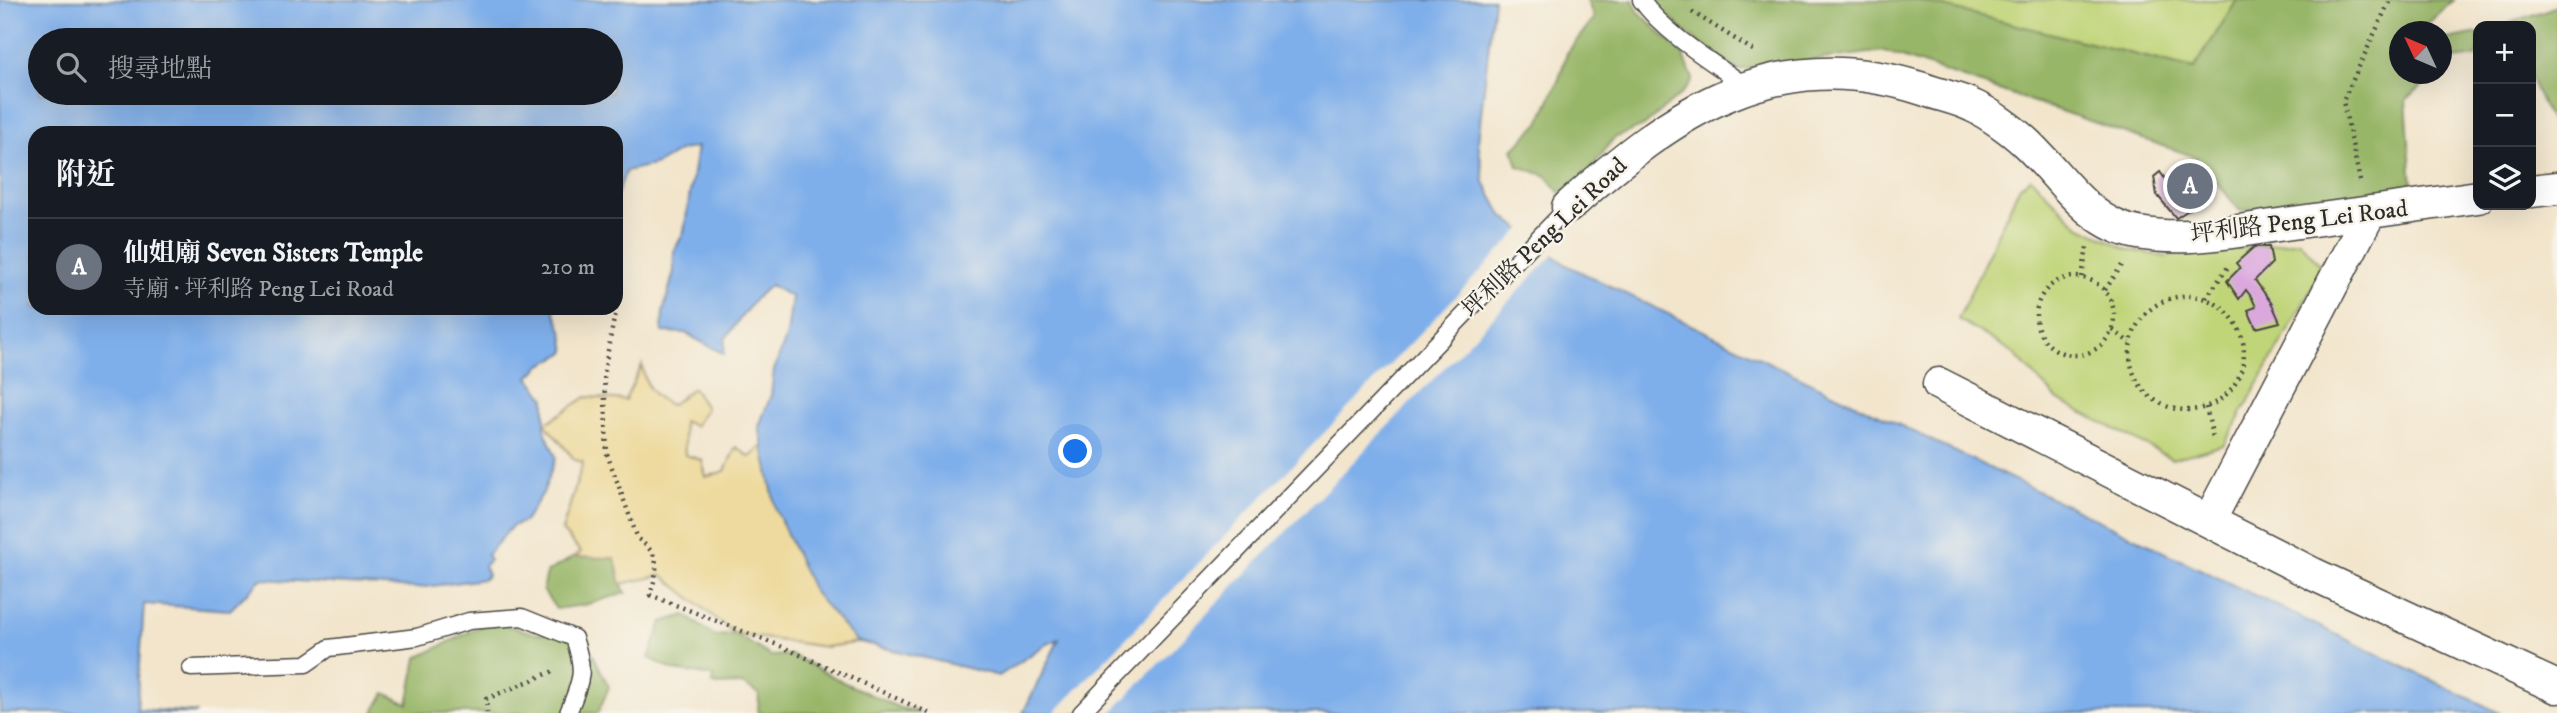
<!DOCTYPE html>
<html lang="zh-TW">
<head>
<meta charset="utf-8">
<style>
	body { margin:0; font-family:"IM FELL DW Pica","Noto Serif TC",serif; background:#20242c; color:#f1f3f6 }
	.controls { position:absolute; right:21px; top:21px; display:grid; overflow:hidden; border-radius:14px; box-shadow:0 7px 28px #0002 }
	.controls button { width:63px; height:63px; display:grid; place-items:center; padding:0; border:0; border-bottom:2px solid #363941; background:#171b24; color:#f1f3f6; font:35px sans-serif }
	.compass { position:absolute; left:2389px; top:21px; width:63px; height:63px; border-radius:50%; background:#171b24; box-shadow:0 7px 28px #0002; rotate:314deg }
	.you { position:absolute; left:1076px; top:452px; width:24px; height:24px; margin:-18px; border:5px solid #fff; border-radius:50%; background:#1a73e8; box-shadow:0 0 0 10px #1a73e833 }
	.badge { display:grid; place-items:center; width:46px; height:46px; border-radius:50%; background:#1f6fb2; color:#fff; font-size:23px; font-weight:700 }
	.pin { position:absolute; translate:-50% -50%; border:4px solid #fff; box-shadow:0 2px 7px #0006 }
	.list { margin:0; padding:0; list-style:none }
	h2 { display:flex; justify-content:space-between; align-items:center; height:91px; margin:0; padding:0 28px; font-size:30px }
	h2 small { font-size:23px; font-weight:400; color:#9ea1a6 }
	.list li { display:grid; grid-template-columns:46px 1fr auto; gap:21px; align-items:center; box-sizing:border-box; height:98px; padding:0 28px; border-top:2px solid #363941 }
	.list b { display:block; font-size:26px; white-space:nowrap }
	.list p { margin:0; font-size:23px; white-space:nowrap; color:#9ea1a6 }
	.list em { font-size:23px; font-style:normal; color:#9ea1a6 }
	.icon { flex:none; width:38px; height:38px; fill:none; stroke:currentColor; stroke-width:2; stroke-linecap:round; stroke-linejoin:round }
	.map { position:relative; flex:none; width:2557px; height:713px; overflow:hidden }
	.search { position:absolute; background:#171b24; box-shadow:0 7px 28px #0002; left:28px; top:28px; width:595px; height:77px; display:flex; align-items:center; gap:18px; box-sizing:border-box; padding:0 24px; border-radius:38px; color:#9ea1a6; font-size:26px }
	.panel { position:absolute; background:#171b24; box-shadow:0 7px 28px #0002; left:28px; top:126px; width:595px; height:189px; border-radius:21px }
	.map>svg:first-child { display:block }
	.green { fill:#c0d478; stroke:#768052; stroke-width:2 }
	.forest { fill:#98b668; stroke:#62704a; stroke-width:2 }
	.sand { fill:#eeda9e; stroke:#8c8264; stroke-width:2 }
	.water { fill:#7fafea; stroke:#556d8a; stroke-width:2; fill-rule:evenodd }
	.pier { fill:#f2e5cc }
	.building { fill:#dba8de }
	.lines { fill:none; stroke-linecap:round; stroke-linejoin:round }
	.service-casing { stroke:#494743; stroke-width:19 }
	.minor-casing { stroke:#494743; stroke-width:35 }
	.path { stroke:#494743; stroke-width:4.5; stroke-dasharray:2 5; stroke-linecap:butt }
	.service { stroke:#fff; stroke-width:16 }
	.minor { stroke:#fff; stroke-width:32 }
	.labels { text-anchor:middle; stroke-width:5; stroke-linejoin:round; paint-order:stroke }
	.street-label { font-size:24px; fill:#2b2b2b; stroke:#f7f3e8 }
</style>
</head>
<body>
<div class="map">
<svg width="2557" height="713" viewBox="0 0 2557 713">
	<rect width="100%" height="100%" fill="#f7f3e8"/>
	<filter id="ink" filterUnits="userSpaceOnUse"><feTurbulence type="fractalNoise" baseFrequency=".0143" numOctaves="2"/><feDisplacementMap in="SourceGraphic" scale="14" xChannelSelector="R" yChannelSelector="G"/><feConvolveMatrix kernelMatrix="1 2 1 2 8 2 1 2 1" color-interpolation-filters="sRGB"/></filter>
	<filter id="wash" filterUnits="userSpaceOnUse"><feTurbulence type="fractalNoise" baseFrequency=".00686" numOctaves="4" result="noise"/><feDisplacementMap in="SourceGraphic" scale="28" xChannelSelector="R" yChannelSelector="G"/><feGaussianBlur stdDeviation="1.57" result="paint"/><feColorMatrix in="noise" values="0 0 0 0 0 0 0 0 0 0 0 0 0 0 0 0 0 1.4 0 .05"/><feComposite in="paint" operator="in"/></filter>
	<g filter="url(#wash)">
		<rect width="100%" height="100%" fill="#f2e5cc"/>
		<path class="green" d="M1916 0H2237L2194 69Z
			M2031 178 2079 226 2129 250 2167 257 2299 241 2319 263 2320 273 2224 445 2172 459 2058 400 2011 351 1958 319 2020 186Z"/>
		<path class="forest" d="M1587 0H1633L1638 11 1684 56 1693 79 1684 91 1644 126 1614 138 1586 175 1560 193 1547 176 1518 166 1513 149 1539 123 1559 79 1567 53 1594 18Z
			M1650 0H1916L2194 69 2237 0H2454L2419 31 2400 32V74H2436L2406 100 2412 186 2240 211 2196 157 1884 51 1738 70 1690 36Z
			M2557 6V136L2531 79V26H2502Z
			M2478 33V56L2453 59 2442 68V40Z
			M600 551 615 558 621 584 626 593 584 605 556 609 543 590 547 572 574 557Z
			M685 615 715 636 735 634 771 656 792 655 845 683 900 708 913 710 918 713H758L759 694 742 684 716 685 712 683 713 676 673 670 649 658 662 622Z
			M491 621 537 634 565 631 592 652 609 687 598 713H373L385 693 408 704 417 658Z"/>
		<path class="sand" d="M642 365C645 385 652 397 671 405L693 388 706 408 695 426 683 421 685 455 702 460 706 477 725 471 736 447 750 457 763 446 776 510 819 597 860 642 826 647 735 634 662 575 621 584 615 558 574 557 581 552 562 531 583 462 575 460 545 424 586 397 625 400Z"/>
		<path class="water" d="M0 0H1494L1478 141 1484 182 1502 215 1566 265 2500 713H1023L1059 639 1045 645 999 676 856 641 813 591 776 510 759 426 771 395 774 370 787 335 792 297 770 285 755 299 725 339 724 354 685 333 662 332 663 312 674 271V251L684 232 697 147 681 150 657 164 626 171 616 197V133H35V308H553L563 333 566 352 541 365 529 377 545 398V431L556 457 543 493 524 522 512 526 487 555 490 560 484 566 488 575 484 579 417 588 261 579 230 610 144 604 137 709 197 713H0ZM40 40H611V93H40Z"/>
		<path class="pier" d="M1523 227 1556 252 1111 713H1054Z"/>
		<g id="blocks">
			<path class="building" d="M2189 169 2204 200 2176 218 2157 195 2154 177 2160 172 2179 198 2185 196 2178 176Z
				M2254 247H2269L2272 263 2255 280 2272 304 2280 322 2256 328 2248 310 2256 307 2252 298 2246 290 2239 299 2227 281 2240 268 2236 263Z"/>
		</g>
	</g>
	<g filter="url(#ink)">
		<use href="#blocks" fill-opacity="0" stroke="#494743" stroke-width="2"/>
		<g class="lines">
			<defs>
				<path id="service" d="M1641 0C1666 35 1713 62 1747 87
					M191 668 306 664 329 648 417 637 469 621 522 617 574 638C586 673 581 680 568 713
					M1081 713 1568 207"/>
				<path id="minor" d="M2531 191 2557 188
					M1568 207C1674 111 1775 41 1923 89 1939 95 1958 98 1973 106 1989 113 2013 131 2025 142 2061 175 2086 224 2138 233 2187 242 2236 231 2285 224 2349 215 2414 206 2478 197
					M1939 384 2313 574 2557 687
					M2209 521 2370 212"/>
			</defs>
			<use href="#service" class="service-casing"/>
			<use href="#minor" class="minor-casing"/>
			<path class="path" d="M1692 12 1753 50
				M2360 181 2343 101 2390 0
				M2036 316a39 39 0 1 1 78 0a39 39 0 1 1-78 0Z
				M2082 277 2087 247
				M2105 290 2122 265
				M2130 353a57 57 0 1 1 114 0a57 57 0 1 1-114 0Z
				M2206 298 2228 267
				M616 306 620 286
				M616 308 604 372 607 454 638 539C662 556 658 569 650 595L778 645 929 713
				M2113 330 2130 343
				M2206 407 2213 438
				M487 713 486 699 556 670"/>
			<use href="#service" class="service"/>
			<use href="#minor" class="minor"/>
		</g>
	</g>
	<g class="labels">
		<g class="street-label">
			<text transform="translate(2299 221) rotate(-7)" y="8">坪利路 Peng Lei Road</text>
			<text transform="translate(1544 237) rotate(-44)" y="8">坪利路 Peng Lei Road</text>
		</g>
	</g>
</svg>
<div class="controls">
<button>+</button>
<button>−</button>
<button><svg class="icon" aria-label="layers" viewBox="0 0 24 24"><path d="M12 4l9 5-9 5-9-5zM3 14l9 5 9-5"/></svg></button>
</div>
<svg class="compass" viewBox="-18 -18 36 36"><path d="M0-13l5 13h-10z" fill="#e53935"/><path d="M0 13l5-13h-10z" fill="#9ea1a6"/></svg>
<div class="you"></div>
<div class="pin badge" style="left:2190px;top:186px;background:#6b7280">A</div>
<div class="search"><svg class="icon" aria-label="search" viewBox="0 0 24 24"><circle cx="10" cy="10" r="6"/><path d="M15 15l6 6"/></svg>搜尋地點</div>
<section class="panel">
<h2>附近<small></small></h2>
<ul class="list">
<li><span class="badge" style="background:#6b7280">A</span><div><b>仙姐廟 Seven Sisters Temple</b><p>寺廟 · 坪利路 Peng Lei Road</p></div><em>210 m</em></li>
</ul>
</section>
</div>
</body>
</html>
